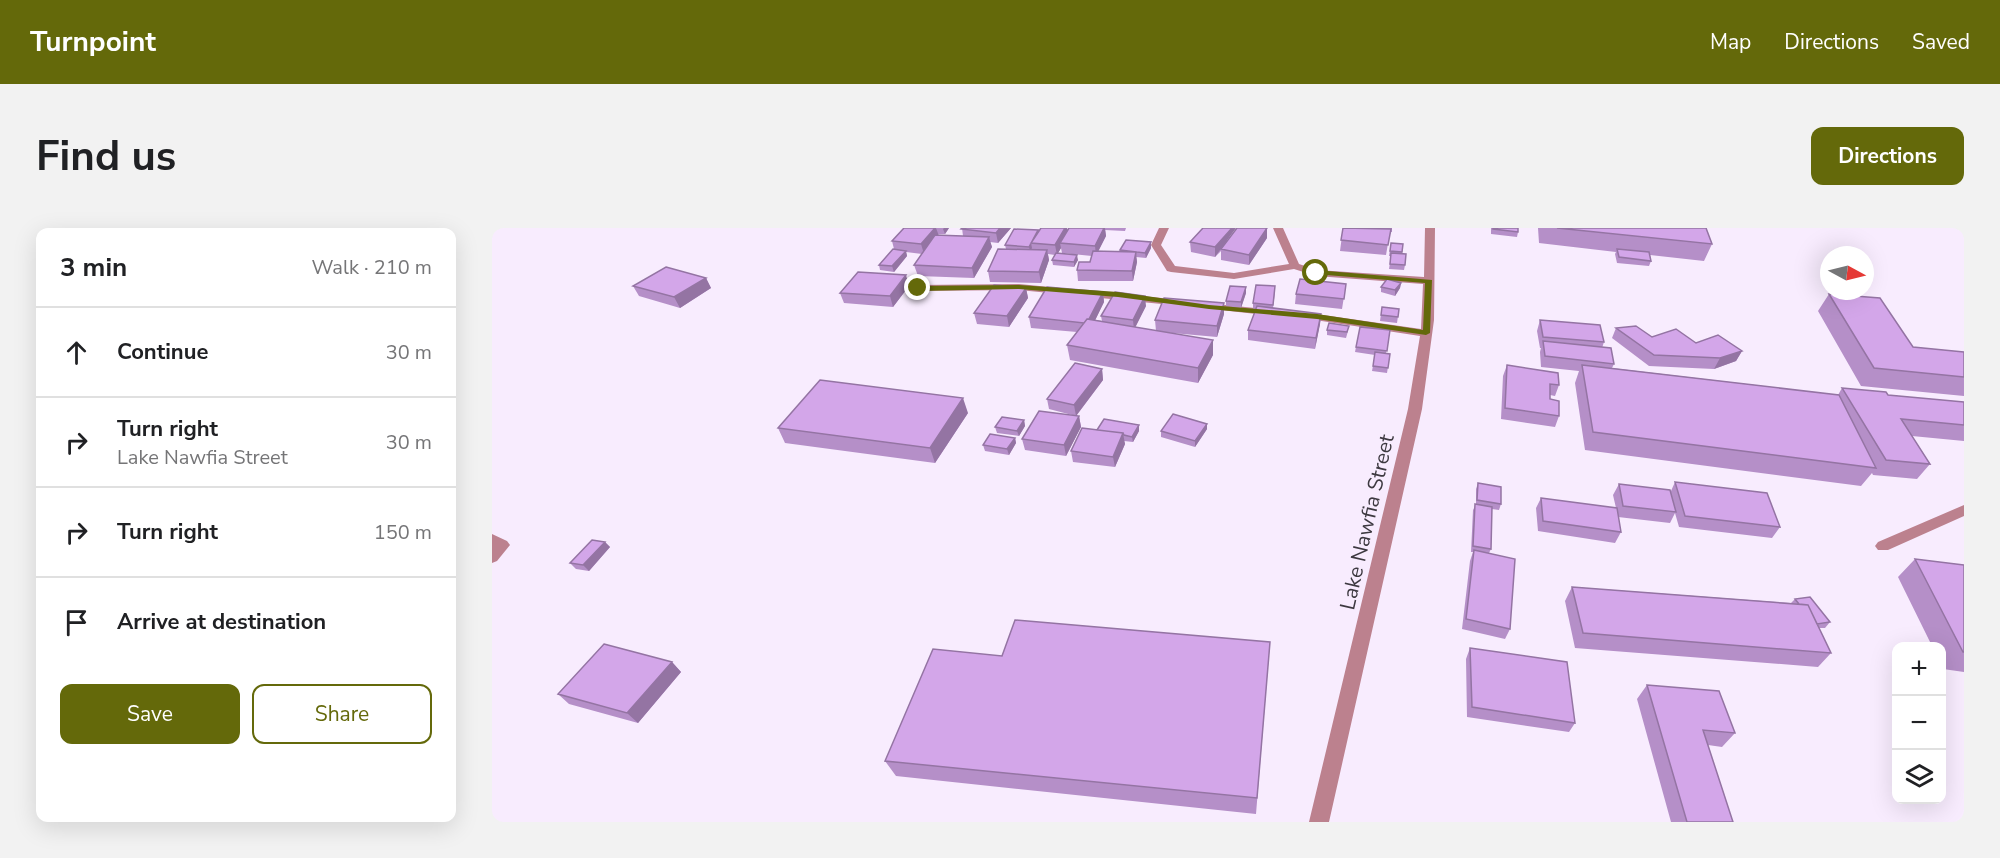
<!DOCTYPE html>
<html lang="en">
<head>
<meta charset="utf-8">
<style>
	body { margin:0; font-family:"Nunito Sans",sans-serif; background:#f2f2f2; color:#202124 }
	.controls { position:absolute; right:18px; bottom:18px; display:grid; overflow:hidden; border-radius:12px; box-shadow:0 6px 24px #0002 }
	.controls button { width:54px; height:54px; display:grid; place-items:center; padding:0; border:0; border-bottom:2px solid #e0e0e0; background:#fff; color:#202124; font:30px sans-serif }
	.compass { position:absolute; left:1328px; top:18px; width:54px; height:54px; border-radius:50%; background:#fff; box-shadow:0 6px 24px #0002; rotate:97deg }
	.stop { position:absolute; width:18px; height:18px; margin:-14px; border:4px solid #64690a; border-radius:50%; background:#fff }
	.stop.end { background:#64690a; border-color:#fff; box-shadow:0 2px 6px #0008 }
	.list { margin:0; padding:0; list-style:none }
	h2 { display:flex; justify-content:space-between; align-items:center; height:78px; margin:0; padding:0 24px; font-size:26px }
	h2 small { font-size:20px; font-weight:400; color:#757577 }
	.list li { display:grid; grid-template-columns:39px 1fr auto; gap:18px; align-items:center; box-sizing:border-box; height:90px; padding:0 24px; border-top:2px solid #e0e0e0 }
	.list b { display:block; font-size:22px; white-space:nowrap }
	.list p { margin:0; font-size:20px; white-space:nowrap; color:#757577 }
	.list em { font-size:20px; font-style:normal; color:#757577 }
	.actions { display:flex; gap:12px; padding:18px 24px }
	.actions a { flex:1; padding:14px 0; border:2px solid #64690a; border-radius:12px; text-align:center; font-size:21px; color:#64690a }
	.actions .main { background:#64690a; color:#fff }
	.icon { flex:none; width:33px; height:33px; fill:none; stroke:currentColor; stroke-width:2; stroke-linecap:round; stroke-linejoin:round }
	.map { position:relative; flex:none; width:1472px; height:594px; overflow:hidden; border-radius:12px }
	header { display:flex; align-items:center; gap:36px; box-sizing:border-box; height:84px; padding:0 30px; background:#64690a; color:#fff }
	header strong { font-size:28px }
	nav { display:flex; gap:33px; margin-inline-start:auto; font-size:21px }
	.intro { display:flex; align-items:center; justify-content:space-between; box-sizing:border-box; height:144px; padding:0 36px }
	h1 { margin:0; font-size:42px }
	.button { padding:15px 27px; border-radius:12px; background:#64690a; color:#fff; font-size:21px; font-weight:700 }
	main { display:flex; gap:36px; padding:0 36px }
	aside { flex:1; background:#fff; border-radius:12px; box-shadow:0 6px 24px #0002 }
	.map>svg:first-child { display:block }
	.lines { fill:none; stroke-linecap:round; stroke-linejoin:round }
	.minor { fill:#bc818e; fill-rule:evenodd }
	.wall { fill:#b58fc8 }
	.shaded-wall { fill:#9474a3 }
	.building { fill:#d3a6e9; stroke:#9474a3; stroke-width:1.5 }
	.route { fill:#64690a }
	.labels { text-anchor:middle; stroke-width:6; stroke-linejoin:round; paint-order:stroke }
	.street-label { font-size:21px; fill:#3d3940; stroke:#f8ecfe }
</style>
</head>
<body>
<header>
<strong>Turnpoint</strong>
<nav><a>Map</a><a>Directions</a><a>Saved</a></nav>
</header>
<div class="intro"><h1>Find us</h1><a class="button">Directions</a></div>
<main>
<aside>
<h2>3 min<small>Walk · 210 m</small></h2>
<ul class="list">
<li><svg class="icon" aria-label="ahead" viewBox="0 0 24 24"><path d="M12 20V5M6 11l6-6 6 6"/></svg><div><b>Continue</b></div><em>30 m</em></li>
<li><svg class="icon" aria-label="right" viewBox="0 0 24 24"><path d="M7 20v-9h11M14 6l5 5-5 5"/></svg><div><b>Turn right</b><p>Lake Nawfia Street</p></div><em>30 m</em></li>
<li><svg class="icon" aria-label="right" viewBox="0 0 24 24"><path d="M7 20v-9h11M14 6l5 5-5 5"/></svg><div><b>Turn right</b></div><em>150 m</em></li>
<li><svg class="icon" aria-label="arrive" viewBox="0 0 24 24"><path d="M6 21V4h12l-3 4 3 4H6"/></svg><div><b>Arrive at destination</b></div></li>
</ul>
<div class="actions"><a class="main">Save</a><a>Share</a></div>
</aside>
<div class="map">
<svg width="1472" height="594" viewBox="0 0 1472 594">
	<rect width="100%" height="100%" fill="#f8ecfe"/>
	<g class="lines">
		<path class="minor" d="M667 0H677L669 17 683 38 742 45 797 36 781 0H791L807 36 825 42 932 49 933 0H943L942 92 930 181 837 594H817L916 181 928 108 810 90 804 87 810 84 929 101 931 56 824 48 802 41 742 51 679 44 675 43 659 17Z
			M527 56 690 72 696 75 690 78 527 62 426 63 421 60 426 57Z
			M714 75 783 82 789 85 783 88 710 80 708 78Z
			M1472 277V288L1396 322H1386L1383 318 1386 314Z
			M0 306 15 313 18 317 5 333 0 335Z"/>
	</g>
	<path class="wall" d="M412 0H457L453 6H446V7L471 8 470 0H519L506 15 498 14 500 19 482 50 426 48 422 37 430 26 414 24 415 28 402 44 388 42 387 37 402 21 400 13Z
		M549 0H575L576 2 577 0H634L633 3 613 2 614 8 606 23H628V22L659 14V20L654 30 644 29 645 34 641 53H586L585 42 598 34 600 28 570 25 569 20 566 25 586 32 582 39 561 37 560 32 563 27 556 26 557 32 549 55 498 54 496 43 514 21 513 17 546 4Z
		M851 0H900V4H898L894 27 848 23Z
		M999 0H1026V4L1025 9 999 6Z
		M1046 0H1214L1220 16 1212 33 1158 27 1159 33 1157 38 1125 35 1123 26 1124 24 1047 15Z
		M775 10 757 37 729 32V23L723 29 699 24 698 14Z
		M899 15 911 16 910 26 913 37 912 42 897 41 899 28H897Z
		M214 50 219 60 188 80 147 68 141 58Z
		M909 55 908 60 903 68 889 64V59Z
		M854 56 850 81 803 76 804 66Z
		M417 58 401 79 352 75 348 65Z
		M754 59V65L749 80 734 78V73Z
		M534 60 536 70 517 99 485 96 482 85Z
		M611 64 612 74 603 92 610 93 609 88 654 78 643 99 664 103 663 92 732 86 725 109 669 104 721 127 706 155 578 132 575 117 585 104 539 100 537 89Z
		M783 64 781 80 829 86 828 96 823 121 756 112V102L764 81H761V75Z
		M1337 66 1421 119 1472 124V168L1369 158 1326 83Z
		M890 79 907 81 905 95 888 93Z
		M1048 92 1112 114 1110 120 1122 136 1120 140 1346 167 1350 160 1396 167 1472 174V213L1420 208 1438 236 1425 251 1381 247 1380 245 1369 258 1093 222 1083 155 1087 143 1049 139 1048 124 1049 120H1048L1045 103Z
		M1124 100 1160 109 1204 115 1250 123 1244 133 1222 141 1157 138 1120 110Z
		M835 102 856 103 854 110 835 107Z
		M898 102 894 125 898 126 895 145 880 143 883 127 863 124 864 119Z
		M1015 137 1067 157 1063 168 1058 167V171L1067 188 1063 199 1009 191 1011 148Z
		M610 141 611 152 584 188 557 181 555 171Z
		M476 185 443 235 293 215 286 200Z
		M587 188 589 199 574 228 533 222 530 211Z
		M532 192 533 198 527 208 505 205 503 199Z
		M715 196V201L703 219 669 209V203Z
		M605 202 647 203 641 214 632 213 633 216 623 239 581 234 579 223Z
		M523 210 524 215 517 227 493 223 491 217Z
		M1183 254 1288 299 1280 310 1187 299 1183 285 1178 295 1126 289 1129 304 1123 315 1046 303 1044 280 1049 270 1124 280 1121 267 1127 256 1179 263Z
		M986 255 1009 276 1007 282 1000 281 999 321 997 325 1018 401 1013 411 970 401 978 333 981 324H979L981 282 984 276V261Z
		M113 314 118 319 97 343 84 341 78 335Z
		M1423 331 1472 337V444L1451 441 1449 438V418H1440L1406 349Z
		M1080 359 1299 375 1303 371 1338 394 1333 400H1327L1339 425 1326 439 1083 420 1073 373Z
		M778 414 764 586 404 548 393 533 510 428Z
		M978 420 1083 495 1077 504 975 489 974 431Z
		M180 434 189 444 146 495 77 476 66 466Z
		M1155 457 1243 505 1230 519 1216 517 1241 594H1179L1145 471Z"/>
	<path class="shaded-wall" d="M443 0H444L447 8 432 26 429 16Z
		M452 0H457L453 6 451 1Z
		M508 0H519L506 15 504 5Z
		M573 0H575L576 7 568 15 569 20 565 27 563 17Z
		M612 0H613L614 8 604 28 603 18Z
		M740 0H744L723 29V19Z
		M775 0V10L757 37V27Z
		M546 2 547 7 539 15 540 20 538 24 537 19Z
		M497 9 500 19 482 50 480 40Z
		M659 14V20L654 30 653 25Z
		M555 22 557 32 549 55 547 44Z
		M414 23 415 28 402 44 400 38Z
		M644 24 645 34 641 53 640 43Z
		M585 27 586 32 582 39V34Z
		M414 47 417 58 401 79 398 68Z
		M214 50 219 60 188 80 182 69Z
		M909 55 908 60 903 68V62Z
		M754 59V65L749 80V74Z
		M534 60 536 70 517 99 515 88Z
		M611 64 612 74 597 105 595 95Z
		M653 68 654 78 642 102 641 92Z
		M732 75V86L725 109V98Z
		M829 86 828 96 823 121 824 110Z
		M721 112V127L706 155V140Z
		M1250 123 1244 133 1222 141 1228 130Z
		M610 141 611 152 584 188 582 177Z
		M471 170 476 185 443 235 438 220Z
		M587 188 589 199 574 228 572 217Z
		M532 192 533 198 527 208 525 203Z
		M715 196V201L703 219V213Z
		M647 197V203L641 214 640 209Z
		M631 205 633 216 623 239 621 229Z
		M523 210 524 215 517 227 515 221Z
		M113 314 118 319 97 343 91 337Z
		M180 434 189 444 146 495 135 485Z"/>
	<path class="building" d="M412 0H443L429 16 400 13Z
		M470 0H508L504 5 469 1Z
		M549 0H573L563 17 539 15Z
		M577 0H612L603 18 568 15Z
		M711 0H740L723 19 698 14Z
		M745 0H775L757 27 729 21Z
		M851 0 899 1 896 17 849 12Z
		M1001 0H1026V4L1001 1Z
		M1065 0H1214L1220 16Z
		M522 1 546 2 537 19 513 17Z
		M443 7 497 9 480 40 422 37Z
		M634 12 659 14 653 25 628 22Z
		M899 15 911 16 910 24 898 23Z
		M401 21 414 23 400 38 387 37Z
		M506 21 555 22 547 44 496 43Z
		M1125 21 1157 24 1159 33 1127 29Z
		M601 23 644 24 640 43 585 42 587 34H598Z
		M564 25 585 27 582 34 560 32Z
		M899 25 914 26 913 37 898 36Z
		M174 39 214 50 182 69 141 58Z
		M366 44 414 47 398 68 348 65Z
		M808 51 854 56 852 71 804 66Z
		M895 51 909 55 903 62 889 59Z
		M502 57 534 60 515 88 482 85Z
		M764 57 783 58 781 77 761 75Z
		M738 58 754 59 749 74 734 73Z
		M555 59 611 64 597 91H595L592 95 537 89Z
		M623 64 653 68 641 92 609 88Z
		M1337 66 1388 70 1421 119 1472 124V149L1382 140Z
		M672 70 732 75 725 98 663 92Z
		M765 78 829 86 824 110 756 102Z
		M890 79 907 81 906 89 889 87Z
		M595 91 721 112 706 140 575 117Z
		M1048 92 1108 97 1112 114 1051 109Z
		M837 95 857 98 855 104 835 102Z
		M1144 98 1160 109 1184 101 1204 115 1226 107 1250 123 1228 130 1162 127 1124 100Z
		M868 99 898 102 895 123 864 119Z
		M1051 113 1119 120 1122 136 1053 128Z
		M883 124 898 126 896 140 881 138Z
		M583 135 610 141 582 177 555 171Z
		M1015 137 1066 145 1067 157 1058 156V171L1067 173V188L1013 180Z
		M1090 137 1347 167 1384 240 1101 204Z
		M328 152 471 170 438 220 286 200Z
		M1350 160 1394 164 1396 167 1472 174V197L1409 191 1438 236 1394 232Z
		M547 183 587 188 572 217 530 211Z
		M681 186 715 196 703 213 669 203Z
		M510 189 532 192 525 203 503 199Z
		M612 191 647 197 640 209 632 207 631 205 605 202Z
		M590 200 631 205 621 229 579 223Z
		M498 206 523 210 515 221 491 217Z
		M1183 254 1275 265 1288 299 1193 288Z
		M986 255 1009 259V276L985 272Z
		M1127 256 1178 262 1184 284 1131 278Z
		M1049 270 1125 280 1129 304 1051 293Z
		M983 276 1000 279 999 321 981 318Z
		M100 312 113 314 91 337 78 335Z
		M982 322 1023 331 1018 401 974 391Z
		M1423 331 1472 337V424H1471Z
		M1080 359 1316 377 1339 425 1091 405Z
		M1318 369 1338 394 1325 396 1316 377 1307 376 1303 371Z
		M523 392 778 414 765 570 393 533 441 421 510 428Z
		M112 416 180 434 135 485 66 466Z
		M978 420 1075 434 1083 495 980 479Z
		M1155 457 1227 463 1243 505 1211 502 1241 594H1195Z"/>
	<path class="route" d="M824 42 940 52 938 105 934 107 825 91 717 81 626 69 527 61 426 63 423 60 426 58 527 57 626 64 717 77 825 86 931 102 933 55 822 46Z"/>
	<g class="labels">
		<g class="street-label">
			<text transform="translate(875 294) rotate(-77)" y="7">Lake Nawfia Street</text>
		</g>
	</g>
</svg>
<div class="controls">
<button>+</button>
<button>−</button>
<button><svg class="icon" aria-label="layers" viewBox="0 0 24 24"><path d="M12 4l9 5-9 5-9-5zM3 14l9 5 9-5"/></svg></button>
</div>
<svg class="compass" viewBox="-18 -18 36 36"><path d="M0-13l5 13h-10z" fill="#e53935"/><path d="M0 13l5-13h-10z" fill="#757577"/></svg>
<div class="stop" style="left:824px;top:45px"></div>
<div class="stop end" style="left:426px;top:60px"></div>
</div>
</main>
</body>
</html>
